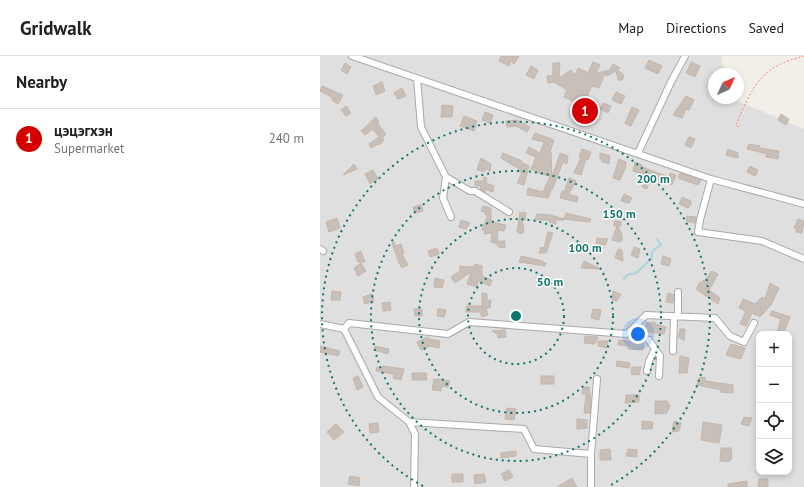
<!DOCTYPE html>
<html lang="en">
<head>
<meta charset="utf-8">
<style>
	body { margin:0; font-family:"PT Sans",sans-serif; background:#f2f2f2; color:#202124 }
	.controls { position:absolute; right:12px; bottom:12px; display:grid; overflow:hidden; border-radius:8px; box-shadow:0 2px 6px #0003 }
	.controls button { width:36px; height:36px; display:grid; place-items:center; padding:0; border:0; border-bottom:1px solid #e0e0e0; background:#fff; color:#202124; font:20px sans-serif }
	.compass { position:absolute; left:388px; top:12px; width:36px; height:36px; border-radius:50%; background:#fff; box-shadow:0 2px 6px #0003; rotate:45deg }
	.you { position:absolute; left:318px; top:278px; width:14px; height:14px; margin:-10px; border:3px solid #fff; border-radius:50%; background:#1a73e8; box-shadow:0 0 0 6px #1a73e833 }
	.badge { display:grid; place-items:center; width:26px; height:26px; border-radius:50%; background:#d40000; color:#fff; font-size:13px; font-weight:700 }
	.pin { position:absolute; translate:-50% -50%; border:2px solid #fff; box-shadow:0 1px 4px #0006 }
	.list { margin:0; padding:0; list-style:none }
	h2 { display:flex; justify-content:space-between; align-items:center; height:52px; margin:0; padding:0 16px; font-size:17px }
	h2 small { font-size:13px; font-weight:400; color:#757577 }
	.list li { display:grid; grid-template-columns:26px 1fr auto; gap:12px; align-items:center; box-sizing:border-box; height:60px; padding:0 16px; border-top:1px solid #e0e0e0 }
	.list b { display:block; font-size:15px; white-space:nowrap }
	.list p { margin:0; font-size:13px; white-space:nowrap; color:#757577 }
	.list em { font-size:13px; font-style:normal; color:#757577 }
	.icon { flex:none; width:22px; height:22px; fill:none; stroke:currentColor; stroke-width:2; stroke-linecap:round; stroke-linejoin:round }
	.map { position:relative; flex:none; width:484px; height:431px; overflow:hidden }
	header { display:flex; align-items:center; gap:24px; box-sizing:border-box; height:56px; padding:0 20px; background:#fff; border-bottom:1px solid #e0e0e0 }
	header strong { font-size:19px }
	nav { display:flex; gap:22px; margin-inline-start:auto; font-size:14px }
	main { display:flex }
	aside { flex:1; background:#fff }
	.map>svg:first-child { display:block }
	.residential { fill:#e0dfdf; fill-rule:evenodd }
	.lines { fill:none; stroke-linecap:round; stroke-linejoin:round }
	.stream { stroke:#aad3df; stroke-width:2 }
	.building { fill:#c7bfb8; stroke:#c4b6ab }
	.street-casing { stroke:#a9a9a9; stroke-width:8 }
	.path { stroke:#fa8072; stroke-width:1; stroke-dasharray:2 2; stroke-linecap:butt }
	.street { stroke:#fff; stroke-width:6 }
	.ring { fill:none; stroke:#0f766e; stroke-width:2; stroke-dasharray:2 4 }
	.centre { fill:#0f766e; stroke:#fff; stroke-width:2 }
	.ring-label { font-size:12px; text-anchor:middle; font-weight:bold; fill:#0f766e; stroke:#fff; stroke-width:3; stroke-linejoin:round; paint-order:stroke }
</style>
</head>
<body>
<header>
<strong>Gridwalk</strong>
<nav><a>Map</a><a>Directions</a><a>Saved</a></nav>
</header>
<main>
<aside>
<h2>Nearby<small></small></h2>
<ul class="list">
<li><span class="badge">1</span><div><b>цэцэгхэн</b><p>Supermarket</p></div><em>240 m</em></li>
</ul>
</aside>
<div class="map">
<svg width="484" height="431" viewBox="0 0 484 431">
	<rect width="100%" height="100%" fill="#f2efe9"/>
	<path class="residential" d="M0 0H402L401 2 405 18H394V42H411L484 73V431H0ZM439 278H469V416H439Z"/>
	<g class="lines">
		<path class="stream" d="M304 223 307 219 316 217 332 202V196L335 193 341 189 337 183"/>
	</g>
	<path class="building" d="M181 0H199L194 8 191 5 189 10 179 5Z
		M329 4 342 10 338 18 325 12Z
		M273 6 280 9 276 17 290 14 293 8 300 12 297 14 303 18 304 22 302 24H298L296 15 287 20V19H284L279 32 272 30 266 42 270 44 262 62 251 58 255 46 244 41 247 34 234 26 228 27 227 20 233 19V7H240L239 22 251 14 255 19 258 12 268 17Z
		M371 6 380 10 375 21 366 17Z
		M25 7 31 11 27 18 21 14Z
		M211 10 218 14 214 23 206 19Z
		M62 26 65 35 56 39 53 30Z
		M2 30 23 39 18 48 12 44 13 42 0 35Z
		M82 32 86 40 78 43 74 37Z
		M296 36 305 40 301 48 292 44Z
		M366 40 374 44 369 54 366 53 362 62 353 59Z
		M283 47 291 50 288 57 280 53Z
		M122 49 133 50 132 61H121Z
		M26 50 31 57 26 60 21 54Z
		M312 51 319 54 311 70 305 67Z
		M165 56 173 59 170 67 162 64Z
		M461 58 469 63 466 69 458 64Z
		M144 60 157 65 154 75 140 70Z
		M56 61 59 66 57 67 66 78 62 82 64 84 59 89 58 88 51 92 49 88 59 81 53 73 45 79 41 75Z
		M197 64 210 71 207 76 196 70 187 71 186 65Z
		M215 77 234 84 230 96H231L232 121 240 97 248 100 247 108 243 106 232 134H231L228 142 207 139 208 132 223 136 230 120 221 118 211 113 216 101 206 97 209 91 220 97 224 86 212 83Z
		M369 81 375 83 371 92 365 89Z
		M429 88 440 90V92L459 95 458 103 446 101 447 98 427 93Z
		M262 93 271 96 268 104 266 103 261 119 254 117 261 101H259Z
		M408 93 418 97V102L406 99Z
		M183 97 202 105 201 106 209 110 204 129 197 127 202 117 198 115 199 113 181 102Z
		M280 97 290 100 289 108 281 105 282 103H280Z
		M161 102 171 108 170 115 166 113 164 116 157 114Z
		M299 103 306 106 305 113 300 124 293 122Z
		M315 106 322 109V111L349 121 350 117 356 119 352 129 331 121 327 133 322 131 327 120 313 115Z
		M34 108 37 113 23 119Z
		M430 110 438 114 435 120 427 116Z
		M53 114 58 123 50 128 45 118Z
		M360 117 381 124 378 129 363 124 358 122Z
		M164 121 167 122 166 127 174 130 173 136 165 133V136L160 133 161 130H155V125H163Z
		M249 122 256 125 249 138 258 141 257 146 240 142 242 135 244 136Z
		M304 138 312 142 309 147 301 145Z
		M362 141 371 145V148L368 152 359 148Z
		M101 149 103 155 95 157 93 151Z
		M163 150 171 152V166L186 169 184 175 178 174 177 185H185V192L179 191 177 188 171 186 172 177 164 178 165 175 162 174 168 159H165V156L161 155Z
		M200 156V160L202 156 206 157 205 164 202 163 204 174 202 178 197 176Z
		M246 157 271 163 270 166 244 163Z
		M217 158 230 159 244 163V164H236V168L229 166V164H215Z
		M367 160 376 161 375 167 366 165Z
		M17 162 20 172 9 176 6 166Z
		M478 163 484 165 482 177 476 176 477 172H474Z
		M141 164 150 167 146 173 139 171Z
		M294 165H301V170H298L302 179V184L300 186 292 184 297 170H294Z
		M228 176 233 177 227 194 226 197H219L221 191 224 192Z
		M277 182 288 183 285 189 276 188Z
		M74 186 76 190 81 188 84 197H81L88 209 82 212 79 207 72 187Z
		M314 191 320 193 318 202 311 199Z
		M117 192 119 198 110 201 108 195Z
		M298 193 302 194 303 205 295 202Z
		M41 195 45 206H38L35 198Z
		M201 200 223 205 222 206 226 207 225 210 199 206Z
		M343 200 351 203 349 210 341 208Z
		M264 205 281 213H280L261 212Z
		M41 207 46 215 38 220 34 212Z
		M155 208 162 210V220L172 224 170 230 158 225 157 231 147 228 151 216 135 227 131 221 140 215V210L154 211Z
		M392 215 398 218 389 234 400 242 398 248 376 233 380 226 382 227 383 224 384 225Z
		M115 222 124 224 122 232 114 231Z
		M450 227 459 232 451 249 440 261 432 257 426 270 420 268 426 255 419 252 423 243 435 248 442 241 445 243Z
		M12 235 21 236 20 244H11Z
		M293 235 301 238 297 245 292 244Z
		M162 237 167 238V245L171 244 170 252H166L168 259 162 261 160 256H146V250H162Z
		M348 237 354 239 353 247 346 246Z
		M52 238 54 245 45 248 43 241Z
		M70 246 71 254 63 255 62 247Z
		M94 253H102V260H95Z
		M118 253 126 254 124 261 117 260Z
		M273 253 281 254 279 264 271 262Z
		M452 255 470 261 463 278 457 277 461 263 450 259Z
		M335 266V268L346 271 344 278 325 275 326 267Z
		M360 273H365L364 284 358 281Z
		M185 274 186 281 178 282V279L172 275Z
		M265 280 278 281 275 288 264 287Z
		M108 281 109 283 120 285 119 292 110 290 101 294 97 286Z
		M299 284 314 286 315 285 324 287 323 294 308 293V290L298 289Z
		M278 285H288L287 292 278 290Z
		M411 288 425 292 421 303 406 299Z
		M0 290 20 295 18 300 0 296Z
		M55 290 69 293 68 298 54 294Z
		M360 300 369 302 367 317H359Z
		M297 305 310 307 309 312 296 310Z
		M63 310 84 313 81 324 73 322 74 318 56 315 57 311 63 312Z
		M312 311H321L319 319 311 318Z
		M92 317H106L107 324H92Z
		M38 320 43 331 37 334 33 322Z
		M221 320H234V328H221Z
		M385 321V325L413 329V337L400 336 402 334 377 329 379 322Z
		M114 323 130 325 128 331 122 330 121 335 112 334Z
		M263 331H269L271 346 270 357H264L266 338H262Z
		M306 339H319V346L305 347Z
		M335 345H347L350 349 347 357 335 358Z
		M187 352 196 353 194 364 185 363Z
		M424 361 432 362 429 370 421 368Z
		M257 363 267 364V372L257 373Z
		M322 365 333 366 332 373H322Z
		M354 365 361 367 359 375 352 376Z
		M383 366 402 369 399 387 381 384Z
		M58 367 59 376 50 377 49 368Z
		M16 368 24 376 14 384 7 376Z
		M401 392H411L412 402 409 406 400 405Z
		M290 393 291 404H280V394Z
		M308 393 317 394V401L306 400Z
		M196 395V400L181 402V397Z
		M189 414 193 421 185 425 181 418Z
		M132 418H143V426H132Z
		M164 418 166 426 155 428 154 419Z
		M30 420 40 422 39 430 28 428Z
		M252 422 257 431H237Z
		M439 423H448V431H438Z
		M427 425V431H408V428Z"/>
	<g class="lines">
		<defs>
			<path id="street" d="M32 0 391 123 484 148
				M97 22 101 71 126 121 123 142 131 161
				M318 97 351 26 365 0
				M126 121 150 135H155L189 156
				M391 123 380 164 378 176 442 185 484 203
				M0 193 3 195
				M358 260V236
				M0 268 24 273 58 341 89 366 95 378 94 431
				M24 273 29 267 128 278 149 266 307 278 326 259 395 262 410 280 424 286 434 267
				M329 284 340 300 339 320
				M353 295 354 260
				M327 315 329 305 335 293
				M89 366 204 373 214 393 271 398
				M271 431V398L277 323"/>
		</defs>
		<use href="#street" class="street-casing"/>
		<path class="path" d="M419 71 416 69C426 45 437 17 463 7 470 4 477 2 484 0"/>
		<use href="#street" class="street"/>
	</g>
	<g class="ring">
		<circle cx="196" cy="260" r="48"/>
		<circle cx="196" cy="260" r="97"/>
		<circle cx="196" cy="260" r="145"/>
		<path d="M103 430A194 194 0 1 1 289 430"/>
	</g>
	<circle cx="196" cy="260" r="6" class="centre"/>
	<g class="ring-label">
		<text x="333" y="127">200 m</text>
		<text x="299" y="162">150 m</text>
		<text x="265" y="196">100 m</text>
		<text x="230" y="230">50 m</text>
	</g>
</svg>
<div class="controls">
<button>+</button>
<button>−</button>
<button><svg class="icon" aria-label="locate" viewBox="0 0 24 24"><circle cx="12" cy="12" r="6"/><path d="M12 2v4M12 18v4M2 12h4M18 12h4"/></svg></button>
<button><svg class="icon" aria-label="layers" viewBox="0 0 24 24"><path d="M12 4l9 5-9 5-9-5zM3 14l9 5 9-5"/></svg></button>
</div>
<svg class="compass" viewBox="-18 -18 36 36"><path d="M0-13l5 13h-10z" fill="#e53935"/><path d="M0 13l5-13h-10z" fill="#757577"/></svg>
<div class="you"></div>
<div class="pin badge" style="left:265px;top:55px">1</div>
</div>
</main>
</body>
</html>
